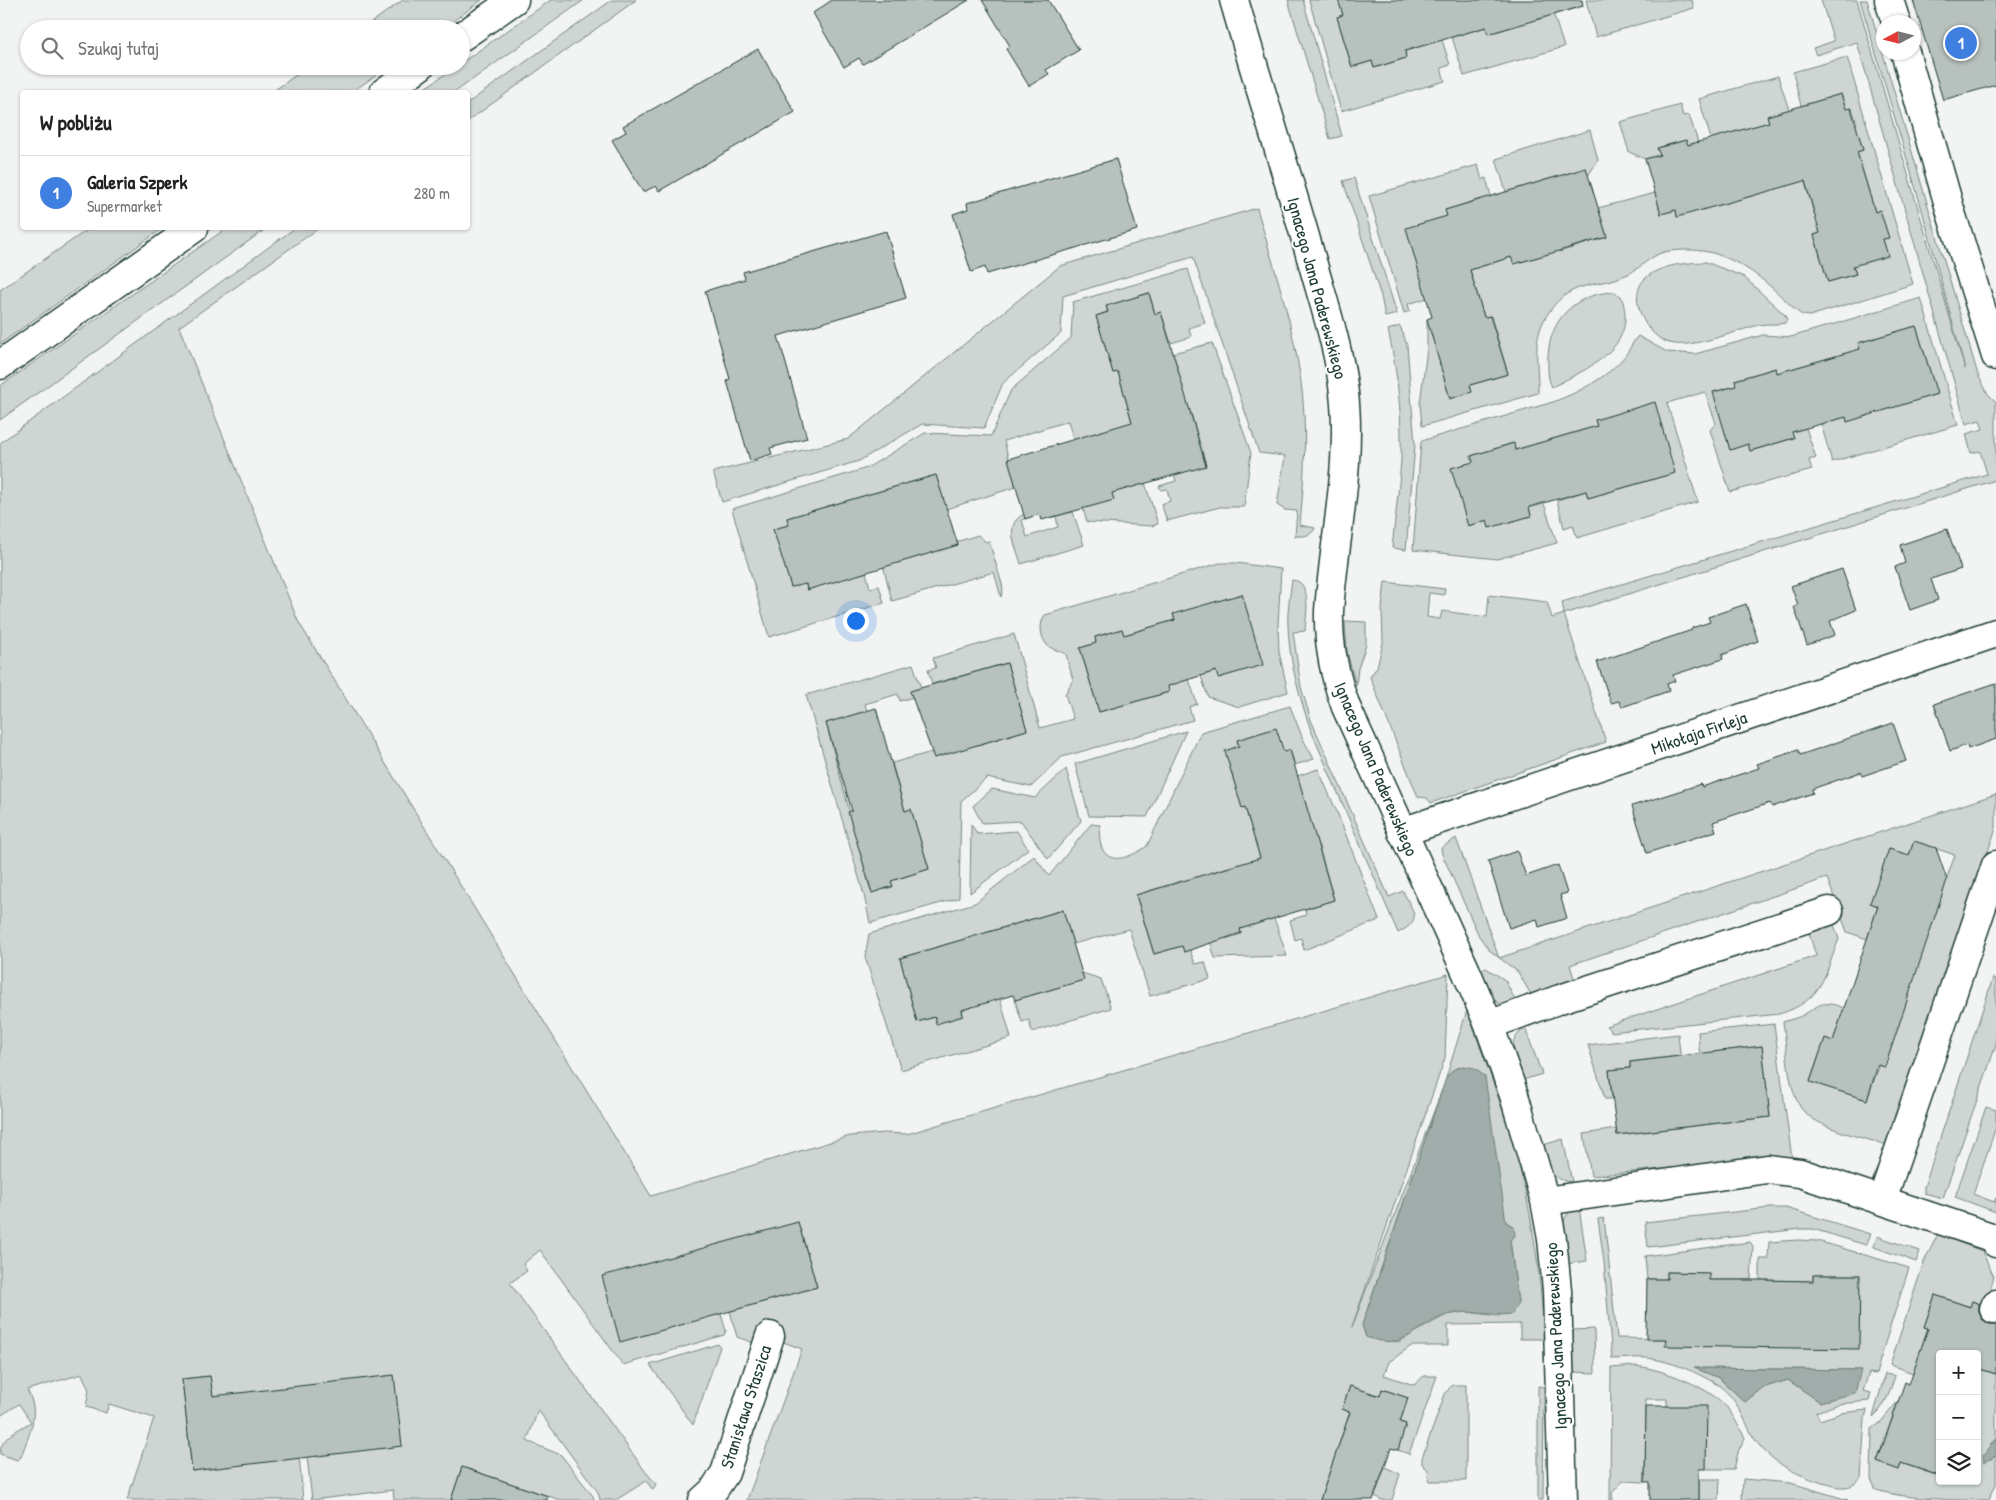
<!DOCTYPE html>
<html lang="pl">
<head>
<meta charset="utf-8">
<style>
	body { margin:0; font-family:"Patrick Hand",sans-serif; background:#f2f2f2; color:#222 }
	.controls { position:absolute; right:15px; bottom:15px; display:grid; overflow:hidden; border-radius:5px; box-shadow:0 1px 4px #0004 }
	.controls button { width:45px; height:45px; display:grid; place-items:center; padding:0; border:0; border-bottom:1px solid #e0e0e0; background:#fff; color:#222; font:25px sans-serif }
	.compass { position:absolute; left:1876px; top:15px; width:45px; height:45px; border-radius:50%; background:#fff; box-shadow:0 1px 4px #0004; rotate:263deg }
	.you { position:absolute; left:855px; top:620px; width:18px; height:18px; margin:-12px; border:4px solid #fff; border-radius:50%; background:#1a73e8; box-shadow:0 0 0 8px #1a73e833 }
	.badge { display:grid; place-items:center; width:32px; height:32px; border-radius:50%; background:#c8321e; color:#fff; font-size:16px; font-weight:700 }
	.pin { position:absolute; translate:-50% -50%; border:2px solid #fff; box-shadow:0 1px 5px #0006 }
	.list { margin:0; padding:0; list-style:none }
	h2 { display:flex; justify-content:space-between; align-items:center; height:65px; margin:0; padding:0 20px; font-size:21px }
	h2 small { font-size:16px; font-weight:400; color:#767676 }
	.list li { display:grid; grid-template-columns:32px 1fr auto; gap:15px; align-items:center; box-sizing:border-box; height:75px; padding:0 20px; border-top:1px solid #e0e0e0 }
	.list b { display:block; font-size:19px; white-space:nowrap }
	.list p { margin:0; font-size:16px; white-space:nowrap; color:#767676 }
	.list em { font-size:16px; font-style:normal; color:#767676 }
	.icon { flex:none; width:28px; height:28px; fill:none; stroke:currentColor; stroke-width:2; stroke-linecap:round; stroke-linejoin:round }
	.map { position:relative; flex:none; width:1996px; height:1500px; overflow:hidden }
	.search { position:absolute; background:#fff; box-shadow:0 1px 4px #0004; left:20px; top:20px; width:450px; height:55px; display:flex; align-items:center; gap:12px; box-sizing:border-box; padding:0 18px; border-radius:28px; color:#767676; font-size:19px }
	.panel { position:absolute; background:#fff; box-shadow:0 1px 4px #0004; left:20px; top:90px; width:450px; height:140px; border-radius:5px }
	.map>svg:first-child { display:block }
	.green { fill:#ced5d3; stroke:#768984; fill-rule:evenodd }
	.water { fill:#a1adaa; stroke:#6d807b }
	.building { fill:#b7c1bd; stroke:#1f3d34 }
	.lines { fill:none; stroke-linecap:round; stroke-linejoin:round }
	.minor-casing { stroke:#1f3d34; stroke-width:31 }
	.major-casing { stroke:#1f3d34; stroke-width:31 }
	.minor { stroke:#fff; stroke-width:28 }
	.major { stroke:#fff; stroke-width:28 }
	.labels { text-anchor:middle; stroke-width:4; stroke-linejoin:round; paint-order:stroke }
	.street-label { font-size:18px; fill:#1f3d34; stroke:#fff }
</style>
</head>
<body>
<div class="map">
<svg width="1996" height="1500" viewBox="0 0 1996 1500">
	<rect width="100%" height="100%" fill="#f2f3f3"/>
	<filter id="ink" filterUnits="userSpaceOnUse"><feTurbulence type="fractalNoise" baseFrequency=".02" numOctaves="2"/><feDisplacementMap in="SourceGraphic" scale="10" xChannelSelector="R" yChannelSelector="G"/><feConvolveMatrix kernelMatrix="1 2 1 2 8 2 1 2 1" color-interpolation-filters="sRGB"/></filter>
	<g filter="url(#ink)">
		<path class="green" d="M403 0H482L442 29H362Z
			M551 0H584L455 92H419L457 66H461V63Z
			M612 0H636L468 121V103Z
			M1288 0H1303L1342 136 1330 139Z
			M1309 0H1341L1339 1 1343 15 1337 17 1352 67 1372 61 1374 68 1406 58 1405 51 1442 40 1450 65 1441 68 1445 81 1341 111Z
			M1549 0 1564 47 1464 76 1452 37 1486 27 1488 34 1546 17Z
			M1586 0H1692L1694 8 1596 37Z
			M1821 0H1857L1965 369 1922 210 1860 0H1867L1978 375 1988 394 1996 402V480L1564 614 1606 742 1431 803 1427 798 1418 797 1370 677 1377 667 1383 643 1382 608 1385 582 1445 589 1444 595 1429 593 1427 617 1440 619 1442 611 1487 617 1489 595 1547 602 1552 618 1564 614 1562 602 1987 474 1980 451 1971 453 1966 434 1983 429 1980 420 1966 424 1857 42 1816 55 1813 48 1834 41Z
			M1847 57 1913 284 1810 316 1802 315C1794 310 1789 303 1782 297 1762 278 1743 263 1716 254 1701 249 1679 249 1664 252 1650 256 1641 268 1628 274 1599 288 1571 279 1549 312 1530 339 1539 364 1538 393L1422 426 1420 403 1427 349V319L1450 398 1471 392 1470 385 1508 374 1491 316 1484 317 1470 270 1511 257 1514 264 1541 256 1556 244 1559 252 1607 237 1598 208 1655 193 1661 214 1676 210 1677 216 1736 193 1738 200 1764 192 1800 166 1820 233 1814 235 1828 282 1856 274 1853 266 1883 239 1888 237 1880 210 1875 212 1857 152 1863 150 1859 136 1849 126 1857 124 1852 108 1846 109 1841 94 1801 106 1793 72Z
			M309 66H389L352 92H272Z
			M1778 76 1791 116 1783 111 1768 116 1769 122 1711 139 1699 99Z
			M1680 105 1683 116 1689 115 1698 142 1687 145 1686 140 1658 148 1660 155 1645 159 1629 152 1620 122Z
			M1590 130 1598 160 1588 176 1586 168 1506 192 1496 159Z
			M1478 165 1482 180 1486 178 1493 203 1477 200 1446 210 1447 216 1427 298 1408 304 1410 311 1404 313 1369 196Z
			M1354 178 1397 314 1385 317 1381 296 1343 181Z
			M1257 208C1271 259 1289 310 1298 363 1308 417 1305 470 1300 525L1315 528C1311 537 1303 536 1295 536L1297 511 1285 510 1277 505 1285 456 1259 453 1193 257 1063 296 1061 333 1003 383 984 428 922 424 859 461 722 502 713 472 848 439 1060 266Z
			M90 228H163L0 344V290Z
			M227 228H267L0 420V386Z
			M295 228H319L179 327 298 621 651 1196 850 1136 884 1133 907 1134 1448 974 1445 1058 1352 1327 1442 1090 1362 1325 1366 1337 1398 1342 1446 1315 1467 1312 1499 1316 1518 1302 1510 1239 1514 1227 1506 1222 1454 1069 1446 1078 1467 1010C1482 1053 1499 1096 1512 1140 1531 1204 1541 1272 1544 1339H1520V1324L1448 1325V1346H1411L1389 1362 1384 1375 1414 1385 1424 1376H1437L1409 1454 1397 1450 1406 1424 1400 1422 1408 1398 1382 1389 1380 1396 1350 1386 1342 1409 1350 1412 1320 1500H747L802 1349 781 1341 783 1336 759 1329 754 1343 737 1337 730 1311 817 1287 798 1222 721 1314 726 1331 724 1335 623 1365 540 1250 523 1264 527 1271 510 1283 645 1471 656 1484 653 1490 646 1481 616 1500H600L598 1492 538 1410 527 1441 561 1455 593 1496 594 1500H560L462 1467 451 1500H394L393 1490 312 1500 307 1457 213 1396 210 1376 182 1379 192 1471 299 1455 303 1500H127L154 1418 109 1404 106 1413 86 1407 89 1390 82 1374 27 1390C41 1414 29 1433 21 1457L17 1460 0 1454C0 1437 18 1430 31 1422L19 1404 0 1416V443Z
			M1706 262 1744 277 1785 315 1787 320 1785 323C1777 325 1768 323 1759 325 1734 331 1690 351 1666 342 1656 338 1646 326 1642 317 1622 270 1672 263 1706 262Z
			M1188 269 1205 323 1189 328 1191 337 1171 343 1161 312 1155 314 1149 293 1107 306V312L1096 316 1113 373 1118 372 1134 429 1075 446 1068 421 1004 441 1016 487 946 509 936 475 787 518 789 525 774 529 791 587 805 583 807 589 866 572 870 588 879 586 884 603 769 637 732 509 867 468 925 433 991 436 1011 390 1071 338 1073 302Z
			M1613 292 1621 296C1640 347 1589 368 1552 387 1547 377 1548 368 1548 356 1550 319 1575 294 1613 292Z
			M1921 298 1958 425 1832 462 1821 424 1846 417 1848 421 1937 394 1916 326 1858 343 1860 349 1777 373 1775 368 1735 380 1736 386 1714 392 1730 450 1748 444 1751 451 1794 438 1792 432 1806 428 1816 458 1809 460 1812 470 1730 492 1710 430 1716 423 1705 392 1667 403 1698 502 1577 538 1573 525 1564 528 1557 500 1586 491 1588 498 1675 473 1595 420 1597 426 1515 450 1513 443 1471 456 1473 462 1468 526 1487 520 1490 527 1531 516 1529 508 1544 504 1557 543 1497 559 1413 550 1421 441 1553 402C1579 392 1607 378 1625 356 1630 350 1632 342 1638 336L1667 352 1695 354 1763 335 1791 337Z
			M1400 326 1407 345 1415 445 1406 550 1392 548C1395 519 1399 489 1401 460 1402 416 1398 373 1388 330Z
			M1212 343 1251 453 1244 507H1220L1167 521 1161 504 1170 501 1167 489 1161 490 1159 486 1176 481 1174 475 1206 465 1191 413 1173 375 1179 373 1173 353Z
			M1145 483 1158 524 1152 526 1087 522 1081 502Z
			M1073 512 1084 545 1021 564C1016 545 1003 525 1024 514L1026 518 1022 520 1027 537 1058 527 1056 516Z
			M978 535 986 542 989 541 1002 584 1003 590 1001 597 994 572 892 601 882 561 900 562 957 545 956 542Z
			M1220 563H1236L1281 569 1278 625 1279 652 1288 692 1239 707 1208 697 1201 676 1216 671 1218 678 1262 664 1173 614 1175 620 1124 635 1122 629 1095 637 1096 643 1080 648 1099 712 1169 692 1168 686 1189 679 1197 704 1189 707 1193 720 1062 757 1031 787 987 778 961 801 959 898 870 923 864 895 806 695 913 664 923 694 900 701 898 694 865 704 867 711 826 723 871 892 893 887 891 881 929 869 911 810 905 811 892 763 932 752 978 745 1027 730 1007 663 932 684 928 670 936 668 933 658 1014 634 1040 728 1073 719 1065 694 1073 680 1066 654C1060 651 1051 649 1047 645 1040 637 1039 623 1045 615Z
			M1292 580C1313 581 1306 616 1305 631L1293 632 1301 687 1311 720 1389 897 1403 891C1413 913 1424 919 1398 933L1310 728C1299 695 1289 661 1288 626 1287 611 1290 595 1292 580Z
			M1345 621 1366 622V645L1358 668 1356 686 1347 652Z
			M1290 706 1303 739 1314 759 1295 765 1290 750 1284 752 1237 741 1239 746 1225 751 1242 807H1245L1262 864 1242 870 1239 864 1212 872 1213 878 1181 881 1136 895 1154 954 1182 946 1190 950 1195 964 1205 962 1210 979 1150 996 1129 929 1073 944 1063 910 985 933 987 939 967 945 965 939 900 958 917 1022 935 1017 936 1023 963 1016 962 1010 1000 998 1011 1038 901 1070 865 957 869 934 975 903 1034 856 1049 876 1091 824 1100 825C1096 865 1120 865 1147 846L1201 732Z
			M1186 731 1147 817 1089 816 1075 764Z
			M1066 769 1081 821 1048 859 1021 821 982 823 973 806 992 789 1035 798Z
			M1318 769 1337 812 1379 920 1304 950 1301 938 1295 940 1290 920 1306 915 1305 909 1334 900 1319 847 1301 812 1307 809 1302 791 1291 778Z
			M1996 794V828L1887 1145C1865 1138 1814 1128 1801 1108 1787 1087 1787 1047 1783 1022 1788 1020 1794 1019 1799 1017 1820 1007 1818 998 1844 1008L1833 1041 1825 1039 1810 1081 1867 1100 1955 855 1914 841 1909 855 1889 849 1871 903 1878 906 1867 939 1847 932 1827 878 1570 965 1576 985 1533 998 1518 972 1489 950 1479 936 1442 854 1441 848 1456 838 1499 958Z
			M971 824 977 834 1017 831 1028 849 970 893Z
			M1274 918 1287 956 1215 958 1209 938 1224 933 1226 939 1241 934 1240 929Z
			M1834 925 1839 939C1824 976 1823 1001 1779 1014L1612 1032 1606 1026 1816 956 1809 933Z
			M1486 968 1505 980 1517 1004C1491 1011 1488 989 1481 970Z
			M1082 973 1101 979 1111 1008 1032 1032 1029 1020 1022 1022 1015 1000 1083 980Z
			M1993 978 1996 979V1045L1943 1198 1924 1193V1187Z
			M1774 1024 1792 1159 1770 1158 1591 1176 1584 1134 1616 1129 1617 1135 1770 1117 1762 1046 1713 1052 1700 1060 1698 1032Z
			M1525 1028 1542 1074 1523 1080C1515 1060 1503 1044 1525 1028Z
			M1678 1034 1681 1062 1671 1057 1630 1062V1068L1609 1070 1612 1099H1605L1588 1045Z
			M1986 1107 1996 1110V1127L1973 1194 1994 1202 1996 1198V1212L1955 1197Z
			M1563 1139 1572 1182C1548 1180 1549 1165 1543 1145Z
			M1579 1207 1587 1261 1566 1264C1564 1245 1554 1214 1579 1207Z
			M1770 1208H1786L1870 1234 1866 1245 1813 1229H1800L1648 1247 1645 1222Z
			M1604 1218 1617 1338 1666 1339 1665 1345 1860 1275H1813V1281L1760 1280V1259H1768L1769 1242 1798 1240 1818 1241 1909 1268 1884 1346 1876 1374 1869 1373 1863 1391 1871 1393 1869 1401 1839 1404 1816 1412 1820 1420 1841 1413 1867 1410 1865 1418 1861 1478C1851 1490 1841 1488 1827 1484 1798 1476 1768 1462 1752 1435 1743 1417 1736 1397 1718 1385 1697 1372 1671 1361 1647 1358 1636 1357 1623 1359 1612 1359L1604 1262 1598 1219ZM1696 1368 1861 1370 1820 1402 1788 1380 1762 1388 1745 1402 1719 1378Z
			M1938 1234 1982 1251 1994 1277 1990 1291 1996 1293V1309L1972 1301 1971 1307 1935 1295 1924 1327 1928 1328 1913 1373 1890 1365 1924 1262Z
			M1877 1236 1920 1251 1916 1262 1874 1247Z
			M1750 1242 1753 1246 1751 1280H1709V1273L1667 1272V1279H1647L1645 1256Z
			M1594 1329 1595 1373 1573 1372V1330Z
			M718 1344 720 1347 693 1425 650 1365Z
			M1634 1366C1661 1368 1713 1388 1729 1410 1735 1419 1740 1429 1745 1438L1739 1449 1734 1469H1706L1667 1406V1399H1646L1645 1482 1623 1481 1612 1493 1613 1500H1610L1611 1368Z
			M1977 1368 1996 1374V1439L1992 1442 1985 1462 1996 1456V1484L1989 1500C1954 1500 1909 1500 1876 1490L1871 1479 1872 1429 1880 1423 1898 1401 1877 1462 1899 1469 1901 1463 1938 1476 1940 1471V1481H1977Z
			M1885 1374 1895 1376C1890 1391 1886 1406 1873 1417Z
			M1452 1385H1466V1481H1429L1428 1470 1422 1464V1458L1445 1394Z
			M1538 1386 1544 1387 1543 1500H1538Z
			M1385 1467 1400 1474 1392 1500H1381L1375 1496Z
			M1699 1479H1720L1719 1500H1699Z
			M1743 1479 1791 1483 1848 1500H1742Z"/>
		<path class="water" d="M1463 1066 1475 1068 1485 1077 1506 1222 1514 1227 1515 1236 1510 1240 1518 1302 1512 1314C1490 1317 1469 1308 1447 1315 1413 1326 1408 1352 1366 1337L1362 1325 1446 1078 1454 1069Z
			M1694 1368 1861 1370 1855 1393 1820 1402 1788 1380 1762 1388 1745 1402 1719 1378Z
			M1996 1439V1456L1984 1462 1983 1456Z"/>
		<path class="building" d="M832 0H969L863 64 859 58 844 67 813 13Z
			M982 0H1048L1079 50 1046 70 1049 74 1029 86 1006 49 1010 46Z
			M1338 0H1582L1583 6 1488 34 1486 27 1405 51 1406 58 1374 68 1372 61 1352 67 1337 17 1343 15Z
			M1913 0H1996V85L1943 100Z
			M758 49 795 112 659 191 656 186 643 192 612 140 626 132 623 126Z
			M1841 94 1846 109 1851 108 1863 150 1857 152 1875 212 1880 210 1889 238 1883 239 1888 256 1853 266 1856 274 1828 282 1814 235 1820 233 1805 181 1677 217 1676 210 1661 214 1645 159 1660 155 1657 148 1686 140 1688 145 1769 122 1767 116Z
			M1116 159 1137 230 987 274 985 267 971 272 953 214 968 209 967 203Z
			M1586 168 1607 237 1514 264 1511 257 1470 270 1484 317 1490 316 1508 374 1470 385 1472 392 1450 399 1427 319 1432 317 1406 228 1447 216 1445 210Z
			M886 231 906 298 778 336 807 438 770 448 772 454 750 461 727 381 730 379 705 291 745 279 743 272Z
			M1149 293 1155 314 1161 312 1206 466 1112 493 1114 500 1042 520 1040 514 1025 519 1008 459 1132 422 1118 372 1113 373 1096 316 1108 312 1106 306Z
			M1916 326 1937 394 1847 422 1846 417 1792 432 1794 438 1750 451 1748 444 1730 450 1713 392 1736 386 1735 380 1776 368 1777 373 1860 349 1858 343Z
			M1655 402 1675 473 1588 498 1586 491 1529 507 1531 516 1489 528 1487 520 1468 526 1451 468 1473 462 1471 456 1514 443 1515 450 1597 426 1595 420Z
			M936 475 958 545 807 590 806 584 791 587 773 529 789 525 787 518Z
			M1947 529 1961 569 1931 579 1938 600 1910 610 1895 567 1905 563 1900 545Z
			M1842 569 1856 610 1830 621 1835 635 1807 645 1794 607 1798 605 1791 586Z
			M1242 594 1263 665 1218 678 1216 671 1168 686 1169 692 1099 712 1080 648 1096 643 1095 637 1122 629 1124 635 1175 620 1173 614Z
			M1746 604 1758 641 1722 655 1723 659 1673 675 1675 681 1667 684 1669 691 1622 707 1619 701 1611 703 1597 662 1692 630V628L1710 622 1708 617Z
			M1007 663 1027 730 934 758 910 691Z
			M1996 683V739L1968 749 1967 745 1950 751 1934 704Z
			M876 708 905 811 911 809 929 869 891 881 893 886 872 893 848 812 852 811 826 723Z
			M1893 723 1906 761 1862 776 1861 772 1812 789 1813 793 1772 807 1770 803 1713 822 1716 831 1647 853 1632 806 1701 784 1702 787 1759 768 1757 764 1798 750 1800 755Z
			M1276 728 1284 752 1290 750 1334 900 1240 929 1241 933 1184 952 1182 946 1154 954 1136 895 1260 858 1245 807 1242 808 1225 751 1239 746 1237 740Z
			M1914 841 1936 848 1947 880 1885 1067 1878 1065 1867 1100 1810 1082 1825 1038 1833 1041 1878 906 1870 903 1889 849 1909 855Z
			M1517 851 1526 876 1558 865 1567 893 1560 895 1567 918 1539 927 1537 919 1509 928 1488 861Z
			M1063 910 1084 980 1015 1000 1013 995 962 1010 963 1016 936 1024 935 1017 917 1022 900 958Z
			M1762 1046 1770 1117 1617 1135 1609 1070 1630 1068V1062Z
			M798 1222 817 1287 620 1342 602 1276Z
			M1667 1272 1709 1273V1280H1760L1813 1281V1275H1860L1859 1349 1665 1346 1666 1339H1646L1647 1279H1667Z
			M1935 1295 1970 1307 1972 1301 1979 1304V1312L1982 1319 1989 1324H1996V1374L1977 1368V1354H1940V1476L1901 1463 1899 1470 1877 1462 1905 1382 1909 1384 1928 1328 1924 1327Z
			M394 1375 402 1446 192 1471 182 1379 210 1376 213 1396Z
			M1350 1386 1380 1396 1382 1389 1408 1398 1400 1422 1406 1424 1398 1450 1391 1448 1373 1500H1320L1350 1412 1342 1409Z
			M1646 1406H1707L1706 1469H1699V1500H1650V1482H1645Z
			M462 1467 548 1496 547 1500H451Z"/>
		<g class="lines">
			<defs>
				<path id="minor" d="M1234 0C1259 87 1287 173 1312 261 1324 304 1339 348 1344 393 1352 463 1334 540 1329 611 1328 645 1334 675 1346 707L1466 971 1489 1025 1514 1095 1545 1201 1552 1239 1557 1290 1563 1500
					M1889 0 1896 22
					M1905 52 1952 216 1996 356
					M1402 832 1996 633
					M1489 1025 1560 999 1829 911
					M1882 1200 1996 865
					M1545 1201 1767 1169 1800 1173 1991 1237 1996 1243
					M1994 1309 1996 1304
					M703 1500 713 1491 725 1473 770 1336"/>
				<path id="major" d="M461 37 514 0
					M384 92 420 66
					M0 365 194 228"/>
			</defs>
			<use href="#minor" class="minor-casing"/>
			<use href="#major" class="major-casing"/>
			<use href="#minor" class="minor"/>
			<use href="#major" class="major"/>
		</g>
	</g>
	<g class="labels">
		<g class="street-label">
			<text transform="translate(1317 288) rotate(75)" y="6">Ignacego Jana Paderewskiego</text>
			<text transform="translate(1699 733) rotate(-19)" y="6">Mikołaja Firleja</text>
			<text transform="translate(1376 769) rotate(67)" y="6">Ignacego Jana Paderewskiego</text>
			<text transform="translate(1556 1336) rotate(-93)" y="6">Ignacego Jana Paderewskiego</text>
			<text transform="translate(746 1407) rotate(-72)" y="6">Stanisława Staszica</text>
		</g>
	</g>
</svg>
<div class="controls">
<button>+</button>
<button>−</button>
<button><svg class="icon" aria-label="layers" viewBox="0 0 24 24"><path d="M12 4l9 5-9 5-9-5zM3 14l9 5 9-5"/></svg></button>
</div>
<svg class="compass" viewBox="-18 -18 36 36"><path d="M0-13l5 13h-10z" fill="#e53935"/><path d="M0 13l5-13h-10z" fill="#767676"/></svg>
<div class="you"></div>
<div class="pin badge" style="left:1961px;top:43px;background:#3f7fe0">1</div>
<div class="search"><svg class="icon" aria-label="search" viewBox="0 0 24 24"><circle cx="10" cy="10" r="6"/><path d="M15 15l6 6"/></svg>Szukaj tutaj</div>
<section class="panel">
<h2>W pobliżu<small></small></h2>
<ul class="list">
<li><span class="badge" style="background:#3f7fe0">1</span><div><b>Galeria Szperk</b><p>Supermarket</p></div><em>280 m</em></li>
</ul>
</section>
</div>
</body>
</html>
